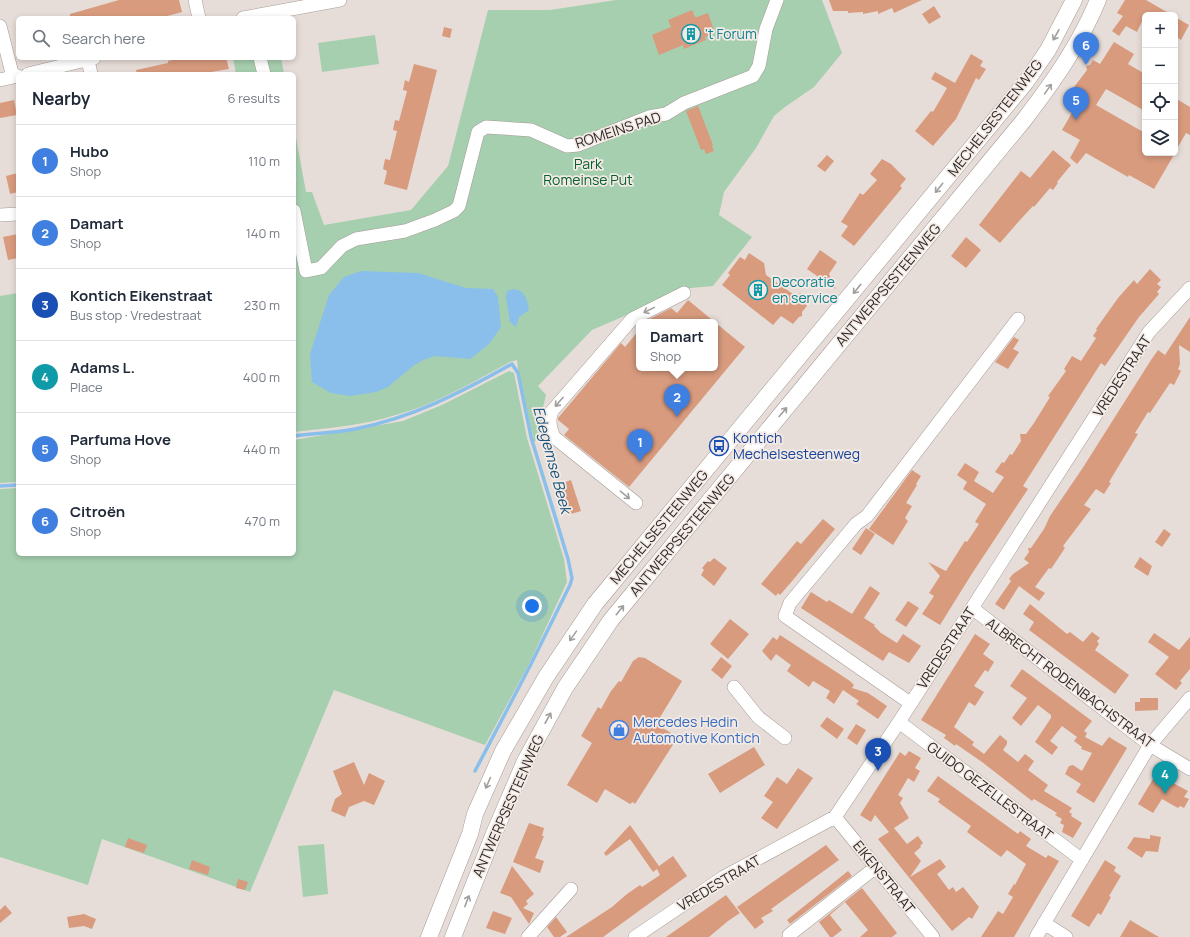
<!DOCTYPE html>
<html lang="en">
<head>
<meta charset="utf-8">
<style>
	body { margin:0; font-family:Manrope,sans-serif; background:#f6f6f7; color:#1f2937 }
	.controls { position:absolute; right:12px; top:12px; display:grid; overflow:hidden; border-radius:6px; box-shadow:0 2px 6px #0003 }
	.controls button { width:36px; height:36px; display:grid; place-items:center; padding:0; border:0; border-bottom:1px solid #e0e1e3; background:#fff; color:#1f2937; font:20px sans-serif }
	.you { position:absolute; left:532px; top:606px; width:14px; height:14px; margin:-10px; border:3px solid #fff; border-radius:50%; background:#1a73e8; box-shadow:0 0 0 6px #1a73e833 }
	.badge { display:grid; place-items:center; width:26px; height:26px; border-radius:50%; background:#c63b71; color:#fff; font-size:13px; font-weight:700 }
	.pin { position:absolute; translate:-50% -33px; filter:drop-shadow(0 1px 2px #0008) }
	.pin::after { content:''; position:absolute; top:21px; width:14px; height:12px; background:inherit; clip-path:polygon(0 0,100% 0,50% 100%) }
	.popup { position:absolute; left:636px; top:319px; width:82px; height:52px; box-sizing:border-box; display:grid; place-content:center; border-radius:6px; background:#fff; filter:drop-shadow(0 1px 3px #0005); font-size:13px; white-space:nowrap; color:#747a83 }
	.popup b { font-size:15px; color:#1f2937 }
	.popup::after { content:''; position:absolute; left:50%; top:100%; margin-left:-8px; border:8px solid transparent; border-top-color:#fff }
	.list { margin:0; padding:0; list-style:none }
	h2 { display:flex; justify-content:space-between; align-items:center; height:52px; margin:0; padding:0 16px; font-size:17px }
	h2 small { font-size:13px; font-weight:400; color:#747a83 }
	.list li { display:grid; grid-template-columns:26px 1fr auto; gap:12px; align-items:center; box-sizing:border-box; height:72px; padding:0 16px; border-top:1px solid #e0e1e3 }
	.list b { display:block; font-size:15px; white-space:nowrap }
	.list p { margin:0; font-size:13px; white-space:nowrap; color:#747a83 }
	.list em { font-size:13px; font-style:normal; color:#747a83 }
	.icon { flex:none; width:22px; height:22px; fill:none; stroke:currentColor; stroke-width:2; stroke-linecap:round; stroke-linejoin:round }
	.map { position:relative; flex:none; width:1190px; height:937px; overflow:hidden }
	.search { position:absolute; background:#fff; box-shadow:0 2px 6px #0003; left:16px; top:16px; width:280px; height:44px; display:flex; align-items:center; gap:10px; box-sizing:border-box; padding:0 14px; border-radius:6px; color:#747a83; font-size:15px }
	.panel { position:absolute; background:#fff; box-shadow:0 2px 6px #0003; left:16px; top:72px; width:280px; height:484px; border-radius:6px }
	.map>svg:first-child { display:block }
	.green { fill:#a6cfaf }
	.water { fill:#89bfea }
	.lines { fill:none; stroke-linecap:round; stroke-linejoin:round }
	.stream { stroke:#89bfea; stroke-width:3.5 }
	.building { fill:#d89b7e }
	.minor-casing { stroke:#a49b96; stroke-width:14 }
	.major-casing { stroke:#a49b96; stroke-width:17 }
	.minor { stroke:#fff; stroke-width:13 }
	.major { stroke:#fff; stroke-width:16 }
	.oneway { stroke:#a09f9e }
	.labels { text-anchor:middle; stroke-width:3.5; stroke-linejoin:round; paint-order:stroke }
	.culture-label { font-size:14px; fill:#0d838f; stroke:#f4eae5; text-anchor:start }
	.street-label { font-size:14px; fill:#2d2927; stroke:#f4eae5 }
	.park-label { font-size:14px; fill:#04612e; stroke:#f4eae5 }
	.transit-label { font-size:14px; fill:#164399; stroke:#f4eae5; text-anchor:start }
	.shop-label { font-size:14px; fill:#366cbe; stroke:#f4eae5; text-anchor:start }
	.water-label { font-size:15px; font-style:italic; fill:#18547d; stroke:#f4eae5 }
</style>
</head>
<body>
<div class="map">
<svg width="1190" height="937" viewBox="0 0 1190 937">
	<rect width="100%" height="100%" fill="#e7ddd8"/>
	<path class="green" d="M616 0H822L842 53 814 87 785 107 774 116 756 148 724 192 719 215 752 237 713 286 680 289 657 302 592 330 538 386 546 395 541 416 544 433 534 442 518 370 517 360 510 362C475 381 438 403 399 414 366 425 329 428 294 432V127L306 192H312L324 225 411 210 448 166 488 10H550Z
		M375 35 379 64 322 72 318 43Z
		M233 58H281L284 74H236Z
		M18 293V482L0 483V296Z
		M509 371 514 373 527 438 564 559 567 582 529 664 485 745 334 690 250 892 102 839 88 885 0 857V489L18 488V554H294V440L403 421 442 405Z
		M324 844 328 894 303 897 298 846Z"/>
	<path class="water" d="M361 271 418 273 466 288 493 289 498 297 501 327 489 344 470 359 435 356 423 360 413 366 388 387 376 392 350 396 331 393 312 382 310 354 329 295 344 277Z
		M513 289C525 290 527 299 529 310L519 317 516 327 510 322 506 297 507 291Z"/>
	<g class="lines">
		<path class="stream" d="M294 436C314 433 335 433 355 429 412 418 462 392 512 364L518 373 531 437 568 559 572 578 570 585 530 666 475 771
			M0 486 18 485"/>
	</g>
	<path class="building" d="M119 0H179L182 12 160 18H70V14Z
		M829 0H922L894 13 892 8 878 14V11L863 14V12L848 13V11H833Z
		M1125 0H1146L1172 15H1145L1137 32 1126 26 1119 36 1112 31 1123 16 1117 13Z
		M934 6 941 17 929 24 922 14Z
		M692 10 695 17H697L708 13 715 33 705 37 706 40 684 49 683 45 659 55 652 35 671 27 668 20Z
		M1175 17 1189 25 1181 40 1175 36Z
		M444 27 452 29 450 38 442 36Z
		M1114 42 1134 54 1128 64 1145 74V111L1106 89 1096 105 1145 133V153H1175L1154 189 1129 175 1128 177 1086 153 1077 164 1070 158 1080 140 1062 130 1081 97 1071 91 1087 70 1086 66 1090 65 1093 60 1100 64Z
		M971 54 983 61 980 66 986 69 979 80 976 78 956 119 933 146 915 131 931 111 933 112 947 88 931 79 935 72 955 83Z
		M180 58H226L229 69 199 74H137L136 70 168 63V61Z
		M414 64 437 70 407 190 384 184 387 171 383 169 385 159 390 160 397 131 393 130 395 120 399 121 407 91 403 90 405 80 409 82Z
		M1175 98 1190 107V135L1186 133 1175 152Z
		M14 100 17 115 0 118V103Z
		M698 106 713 145 712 146 714 151 706 154 704 149 701 150 686 111Z
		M1053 150 1071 165 1057 182 1058 183 1053 190 1050 188 1034 207 1033 206 1020 220 1000 243 979 225 1021 171 1030 178Z
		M827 155 834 161 825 172 817 166Z
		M882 159 891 164 906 179 900 186 902 188 854 246 841 236 848 226 841 222 860 193 863 195 877 180 870 174Z
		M18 173V192L10 194 6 176Z
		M18 234V258L8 260 3 237Z
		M966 237 981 250 966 268 951 256Z
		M820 250 837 262 829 274 836 289 807 269Z
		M749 253 764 263 766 275 797 297 800 293 809 300 805 304 807 306 802 312V316L799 317 793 324 781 316 773 325 722 285 730 275 728 273 740 257 745 260Z
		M1150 269 1161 280 1157 284 1161 287 1157 292 1159 294 1139 317 1105 366 1101 363 1023 486 1028 489 973 572 940 625 922 614 934 596 929 593 940 576 928 562 946 571 965 541 967 542 979 524 975 522 986 504 963 489 967 482 957 475 965 463 979 472 974 481 993 493 1004 477 995 472 1002 462 1004 463 1010 454 1012 455 1021 441 1020 434H1026L1034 423 1050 397 1048 396 1066 371 1064 369 1072 356 1081 361 1096 338 1093 336 1097 330 1096 329 1118 298 1134 280 1137 284Z
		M688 300 745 347 629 487 564 435 569 429 558 420V418L621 343 625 347 639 330V368H715V322H644L671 308 677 313Z
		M1190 317V352L1179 345 1180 364 1178 369 1181 371 1174 385 1170 383 1150 413 1148 412 1135 433 1138 434 1109 482 1111 483 1104 494 1096 489 1084 505 1091 509 1063 546 1065 548 1051 569 1049 568 1035 587 1045 593 1039 601 1019 586 1004 610 995 604 1011 581 1009 579 1013 574 1029 563 1024 559 1029 552 1028 548H1031L1044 529 1050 516 1082 469 1151 360 1158 350 1165 355Z
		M1014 337 1019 340 1013 349 1019 352 1008 369 995 362Z
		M912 470 921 476 916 484 917 485 906 503 912 506 905 518 908 521 893 545 869 529Z
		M571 480 581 511 571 514 560 484Z
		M823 519 835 529 793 580 780 595 778 593 776 596 761 584 797 541 801 544Z
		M866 528 875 534 861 555 852 549Z
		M1164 529 1171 534 1162 547 1155 542Z
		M1140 557 1152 566 1148 576 1134 567Z
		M714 558 727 568 714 586 701 575 704 570 702 568 708 561 710 562Z
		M870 586 880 593 864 618 875 625 874 626 881 633 897 643 903 634 921 646 909 663 889 652 883 661 801 608 811 592 827 602 829 600 852 614Z
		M908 601 919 608 906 627 895 620Z
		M1030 604 1067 634 1070 632 1083 642 1092 632 1100 638 1097 641 1099 644 1095 650 1129 675 1115 694 1029 630 1034 622 1023 614Z
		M730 619 749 634 728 659 710 644Z
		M1154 633 1179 650 1190 637V669L1180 681 1182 683 1176 690 1155 674 1169 657 1148 642Z
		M975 634 990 644 983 654 994 662 988 672 985 670 974 686 984 692 975 706 969 702 954 727 974 742 972 745 984 754 1000 735 1007 741V744L1003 750 1018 762 1025 754 1034 761 1028 770 1048 785 1044 791 1072 808 1069 812 1072 814 1071 816 1082 823 1073 838 1062 832 1064 825 1060 823 1062 819 1055 815 1057 813 1034 799 1032 801 982 762 956 744 955 746 944 738 946 735 921 720Z
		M780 635 850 681 854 685 852 688 868 693 887 706 878 719 856 704 859 701 843 690 834 704 826 698 830 691 813 681 809 687 787 671 791 665 776 654 771 661 762 651 773 637 777 640Z
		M639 657 645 658 682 681 656 724 671 733 667 739 674 743 635 804 633 802 630 804 605 789 597 803 567 785 592 743 581 736 598 707 601 709 611 691 619 681 621 682 633 661Z
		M721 657 732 666 722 679 711 670Z
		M1022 669 1092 721 1084 731 1087 733 1085 737 1102 746 1109 737 1127 748 1094 803 1076 792 1081 784 1065 774 1069 766 1073 765 1082 771 1092 753 1081 749 1082 747 1074 741 1077 737 1062 726 1050 741 1058 747 1052 755 1035 742 1051 718V715L1038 705 1021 726 1012 718 1027 698 1010 686Z
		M1140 698H1158V710L1135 711V702H1140Z
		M827 717 844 729 837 739 820 726Z
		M856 724 866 730 857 745 847 738Z
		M754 747 765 765 720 793 708 774Z
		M909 751 921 758 915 768 920 771 914 782 908 778 898 795 903 798 900 803 909 818 894 828 907 844 918 836 923 843 920 846 921 847 914 853 921 861 910 877 940 859 946 867 937 874 949 890 953 887 956 892 963 887 979 907 972 919 969 917 952 931 878 839 889 832 875 815 871 822 860 815 900 752 905 756Z
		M354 762 364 785 369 773 385 781 374 805 364 801 349 807 345 817 331 811 335 799 342 794 333 771Z
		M798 768 813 778 777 829 761 818 773 802 764 796 777 777 787 784Z
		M1156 774 1188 791 1184 797 1189 799 1184 808 1180 806 1178 808 1162 799 1153 813 1138 804Z
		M938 776 1018 834 1020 831 1031 839 1026 846 1046 858 1048 855 1059 861 1014 937H981L998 911 1003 914 1013 897 1008 894 1014 884 1015 885 1026 864 1007 850 1001 857 967 832 971 826 938 802 940 799 927 791Z
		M529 823 544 828 542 836H544L535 858 544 861 540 873 513 862Z
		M630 825 659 866 673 856 687 876 603 937H566L612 907 627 894 640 885 642 887 660 875 657 869 653 872 630 839 606 856 604 853Z
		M1150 835 1161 837 1158 852 1146 851 1142 858 1127 848 1134 837 1150 839Z
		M128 838 147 845 144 853 125 847Z
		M826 845 839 860 771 909 773 911 761 918 764 922 755 929 737 907Z
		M192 860 210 867 208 875 189 869Z
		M1105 860 1116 867 1114 871 1121 876 1109 896 1111 897 1101 915 1098 913 1089 927 1071 916Z
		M512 866 534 894 526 901 528 904 523 908 534 913 529 924 511 897 500 893Z
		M848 871 852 876 790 924 787 920Z
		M238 879 248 882 245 890 236 888Z
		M862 888 897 933 892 937H860L868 930 845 902 830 915 842 930 833 937H830L819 922Z
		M726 895 740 913 728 921 709 937H666Z
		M5 905 12 913 0 923V910Z
		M493 911 512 918 505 934 486 928Z
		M84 914 96 919 92 929 84 926 69 928 67 917Z
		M556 917 567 932 560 937H554L547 927Z
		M1130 920 1140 926 1159 937H1120Z"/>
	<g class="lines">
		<defs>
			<path id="minor" d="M195 0 199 18
				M243 18 340 0
				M0 26 13 77
				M260 58 264 74
				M88 60 91 74
				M28 74 94 58
				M0 80 18 76
				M294 211 306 271 321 268 342 246 356 239 405 231 435 220 454 211 459 206 478 132 486 127 531 130 567 146 578 145 649 117 666 114 684 103 753 76 759 66 766 29 777 0
				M0 215 18 214
				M636 503 554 437C550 428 548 420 552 411L632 319 684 293
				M972 608 1150 745 1190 769
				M734 687 758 717 785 738
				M910 703 785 616 790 603 856 524 867 516 1018 319
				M899 722 1082 860
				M835 817 933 937
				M1044 923 1066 937
				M789 935 876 867
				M528 937 571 889
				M635 937 724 877 835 817 899 722 1149 332 1190 288
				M1036 937 1150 745 1190 698"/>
			<path id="major" d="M429 937 470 834 475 814 503 751 546 677 595 604 1026 82 1048 50 1074 0
				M453 937 493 836 525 761 565 688 611 620 1024 120C1053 82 1080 44 1098 0"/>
		</defs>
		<use href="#minor" class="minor-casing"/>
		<use href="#major" class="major-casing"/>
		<use href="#minor" class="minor"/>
		<use href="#major" class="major"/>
	</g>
	<defs><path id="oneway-shaft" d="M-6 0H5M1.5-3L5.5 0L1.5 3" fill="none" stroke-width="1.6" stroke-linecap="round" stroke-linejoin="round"/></defs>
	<g class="oneway">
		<use href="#oneway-shaft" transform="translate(1056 35) rotate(119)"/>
		<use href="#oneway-shaft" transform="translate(1048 89) rotate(-55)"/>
		<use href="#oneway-shaft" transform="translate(939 188) rotate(129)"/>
		<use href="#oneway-shaft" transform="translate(857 289) rotate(129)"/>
		<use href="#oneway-shaft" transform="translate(649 310) rotate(154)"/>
		<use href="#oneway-shaft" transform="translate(559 402) rotate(131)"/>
		<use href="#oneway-shaft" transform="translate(783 412) rotate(-50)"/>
		<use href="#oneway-shaft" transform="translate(625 495) rotate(39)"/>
		<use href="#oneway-shaft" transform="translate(620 610) rotate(-51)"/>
		<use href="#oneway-shaft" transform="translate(573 636) rotate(125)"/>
		<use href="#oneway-shaft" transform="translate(548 718) rotate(-61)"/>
		<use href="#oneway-shaft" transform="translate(488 783) rotate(114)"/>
		<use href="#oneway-shaft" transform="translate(467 901) rotate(-69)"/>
	</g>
	<defs>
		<symbol id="building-ring" viewBox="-11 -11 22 22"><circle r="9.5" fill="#f4eae5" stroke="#0f9aa8" stroke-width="1.5"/><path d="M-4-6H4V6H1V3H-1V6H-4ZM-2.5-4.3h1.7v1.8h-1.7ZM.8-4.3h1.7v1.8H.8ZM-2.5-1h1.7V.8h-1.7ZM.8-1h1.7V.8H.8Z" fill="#0f9aa8"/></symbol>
		<symbol id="bus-ring" viewBox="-11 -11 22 22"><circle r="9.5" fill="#f4eae5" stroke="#1a4fb4" stroke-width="1.5"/><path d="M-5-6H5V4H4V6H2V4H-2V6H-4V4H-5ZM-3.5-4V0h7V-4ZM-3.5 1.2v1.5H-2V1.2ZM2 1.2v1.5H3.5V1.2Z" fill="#1a4fb4"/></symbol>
		<symbol id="shop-ring" viewBox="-11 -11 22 22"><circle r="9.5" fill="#f4eae5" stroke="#3f7fe0" stroke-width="1.5"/><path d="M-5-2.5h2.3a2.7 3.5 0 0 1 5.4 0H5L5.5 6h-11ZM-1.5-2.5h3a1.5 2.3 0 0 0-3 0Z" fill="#3f7fe0"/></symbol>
	</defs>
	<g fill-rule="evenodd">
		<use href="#building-ring" x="680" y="23" width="22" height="22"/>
		<use href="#building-ring" x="747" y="279" width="22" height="22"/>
		<use href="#bus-ring" x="708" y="435" width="22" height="22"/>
		<use href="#shop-ring" x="608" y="719" width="22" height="22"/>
	</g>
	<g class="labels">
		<g class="culture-label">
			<text x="705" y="39">'t Forum</text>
			<text x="772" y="287">Decoratie<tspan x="772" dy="16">en service</tspan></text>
		</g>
		<g class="street-label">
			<text transform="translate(995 118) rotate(-52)" y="5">MECHELSESTEENWEG</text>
			<text transform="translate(618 130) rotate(-18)" y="5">ROMEINS PAD</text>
			<text transform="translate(888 285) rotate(-50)" y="5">ANTWERPSESTEENWEG</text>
			<text transform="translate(1122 376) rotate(-57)" y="5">VREDESTRAAT</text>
			<text transform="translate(659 527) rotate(-50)" y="5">MECHELSESTEENWEG</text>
			<text transform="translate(682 535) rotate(-50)" y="5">ANTWERPSESTEENWEG</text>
			<text transform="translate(946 648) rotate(-57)" y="5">VREDESTRAAT</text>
			<text transform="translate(1070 683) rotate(37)" y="5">ALBRECHT RODENBACHSTRAAT</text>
			<text transform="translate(990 791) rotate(37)" y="5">GUIDO GEZELLESTRAAT</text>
			<text transform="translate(508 806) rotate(-66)" y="5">ANTWERPSESTEENWEG</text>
			<text transform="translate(884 877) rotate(51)" y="5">EIKENSTRAAT</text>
			<text transform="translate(719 883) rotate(-31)" y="5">VREDESTRAAT</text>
		</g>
		<g class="park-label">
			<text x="588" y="169">Park<tspan x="588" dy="16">Romeinse Put</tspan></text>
		</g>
		<g class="transit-label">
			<text x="733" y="443">Kontich<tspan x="733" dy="16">Mechelsesteenweg</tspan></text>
		</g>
		<g class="shop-label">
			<text x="633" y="727">Mercedes Hedin<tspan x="633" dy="16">Automotive Kontich</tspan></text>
		</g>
		<g class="water-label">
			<text transform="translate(552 460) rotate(75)" y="5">Edegemse Beek</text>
		</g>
	</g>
</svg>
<div class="controls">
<button>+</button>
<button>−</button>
<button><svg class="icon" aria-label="locate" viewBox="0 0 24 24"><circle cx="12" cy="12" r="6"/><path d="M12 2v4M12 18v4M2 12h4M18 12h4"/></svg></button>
<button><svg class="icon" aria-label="layers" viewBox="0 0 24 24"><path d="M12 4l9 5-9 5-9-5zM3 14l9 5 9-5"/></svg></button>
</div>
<div class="you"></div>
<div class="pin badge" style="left:640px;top:462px;background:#3f7fe0">1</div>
<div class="pin badge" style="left:677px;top:417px;background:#3f7fe0">2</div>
<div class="popup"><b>Damart</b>Shop</div>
<div class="pin badge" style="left:878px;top:771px;background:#1a4fb4">3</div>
<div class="pin badge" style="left:1165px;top:794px;background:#0f9aa8">4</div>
<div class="pin badge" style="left:1076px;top:120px;background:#3f7fe0">5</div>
<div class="pin badge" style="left:1086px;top:65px;background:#3f7fe0">6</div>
<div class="search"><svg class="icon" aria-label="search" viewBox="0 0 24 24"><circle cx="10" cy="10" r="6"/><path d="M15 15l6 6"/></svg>Search here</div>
<section class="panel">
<h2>Nearby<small>6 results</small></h2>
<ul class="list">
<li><span class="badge" style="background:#3f7fe0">1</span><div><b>Hubo</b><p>Shop</p></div><em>110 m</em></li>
<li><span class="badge" style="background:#3f7fe0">2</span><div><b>Damart</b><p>Shop</p></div><em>140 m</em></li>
<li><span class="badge" style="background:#1a4fb4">3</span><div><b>Kontich Eikenstraat</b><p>Bus stop · Vredestraat</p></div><em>230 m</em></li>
<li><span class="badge" style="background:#0f9aa8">4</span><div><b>Adams L.</b><p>Place</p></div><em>400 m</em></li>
<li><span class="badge" style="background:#3f7fe0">5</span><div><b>Parfuma Hove</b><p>Shop</p></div><em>440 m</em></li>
<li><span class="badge" style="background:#3f7fe0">6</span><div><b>Citroën</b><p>Shop</p></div><em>470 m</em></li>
</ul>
</section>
</div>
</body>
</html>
